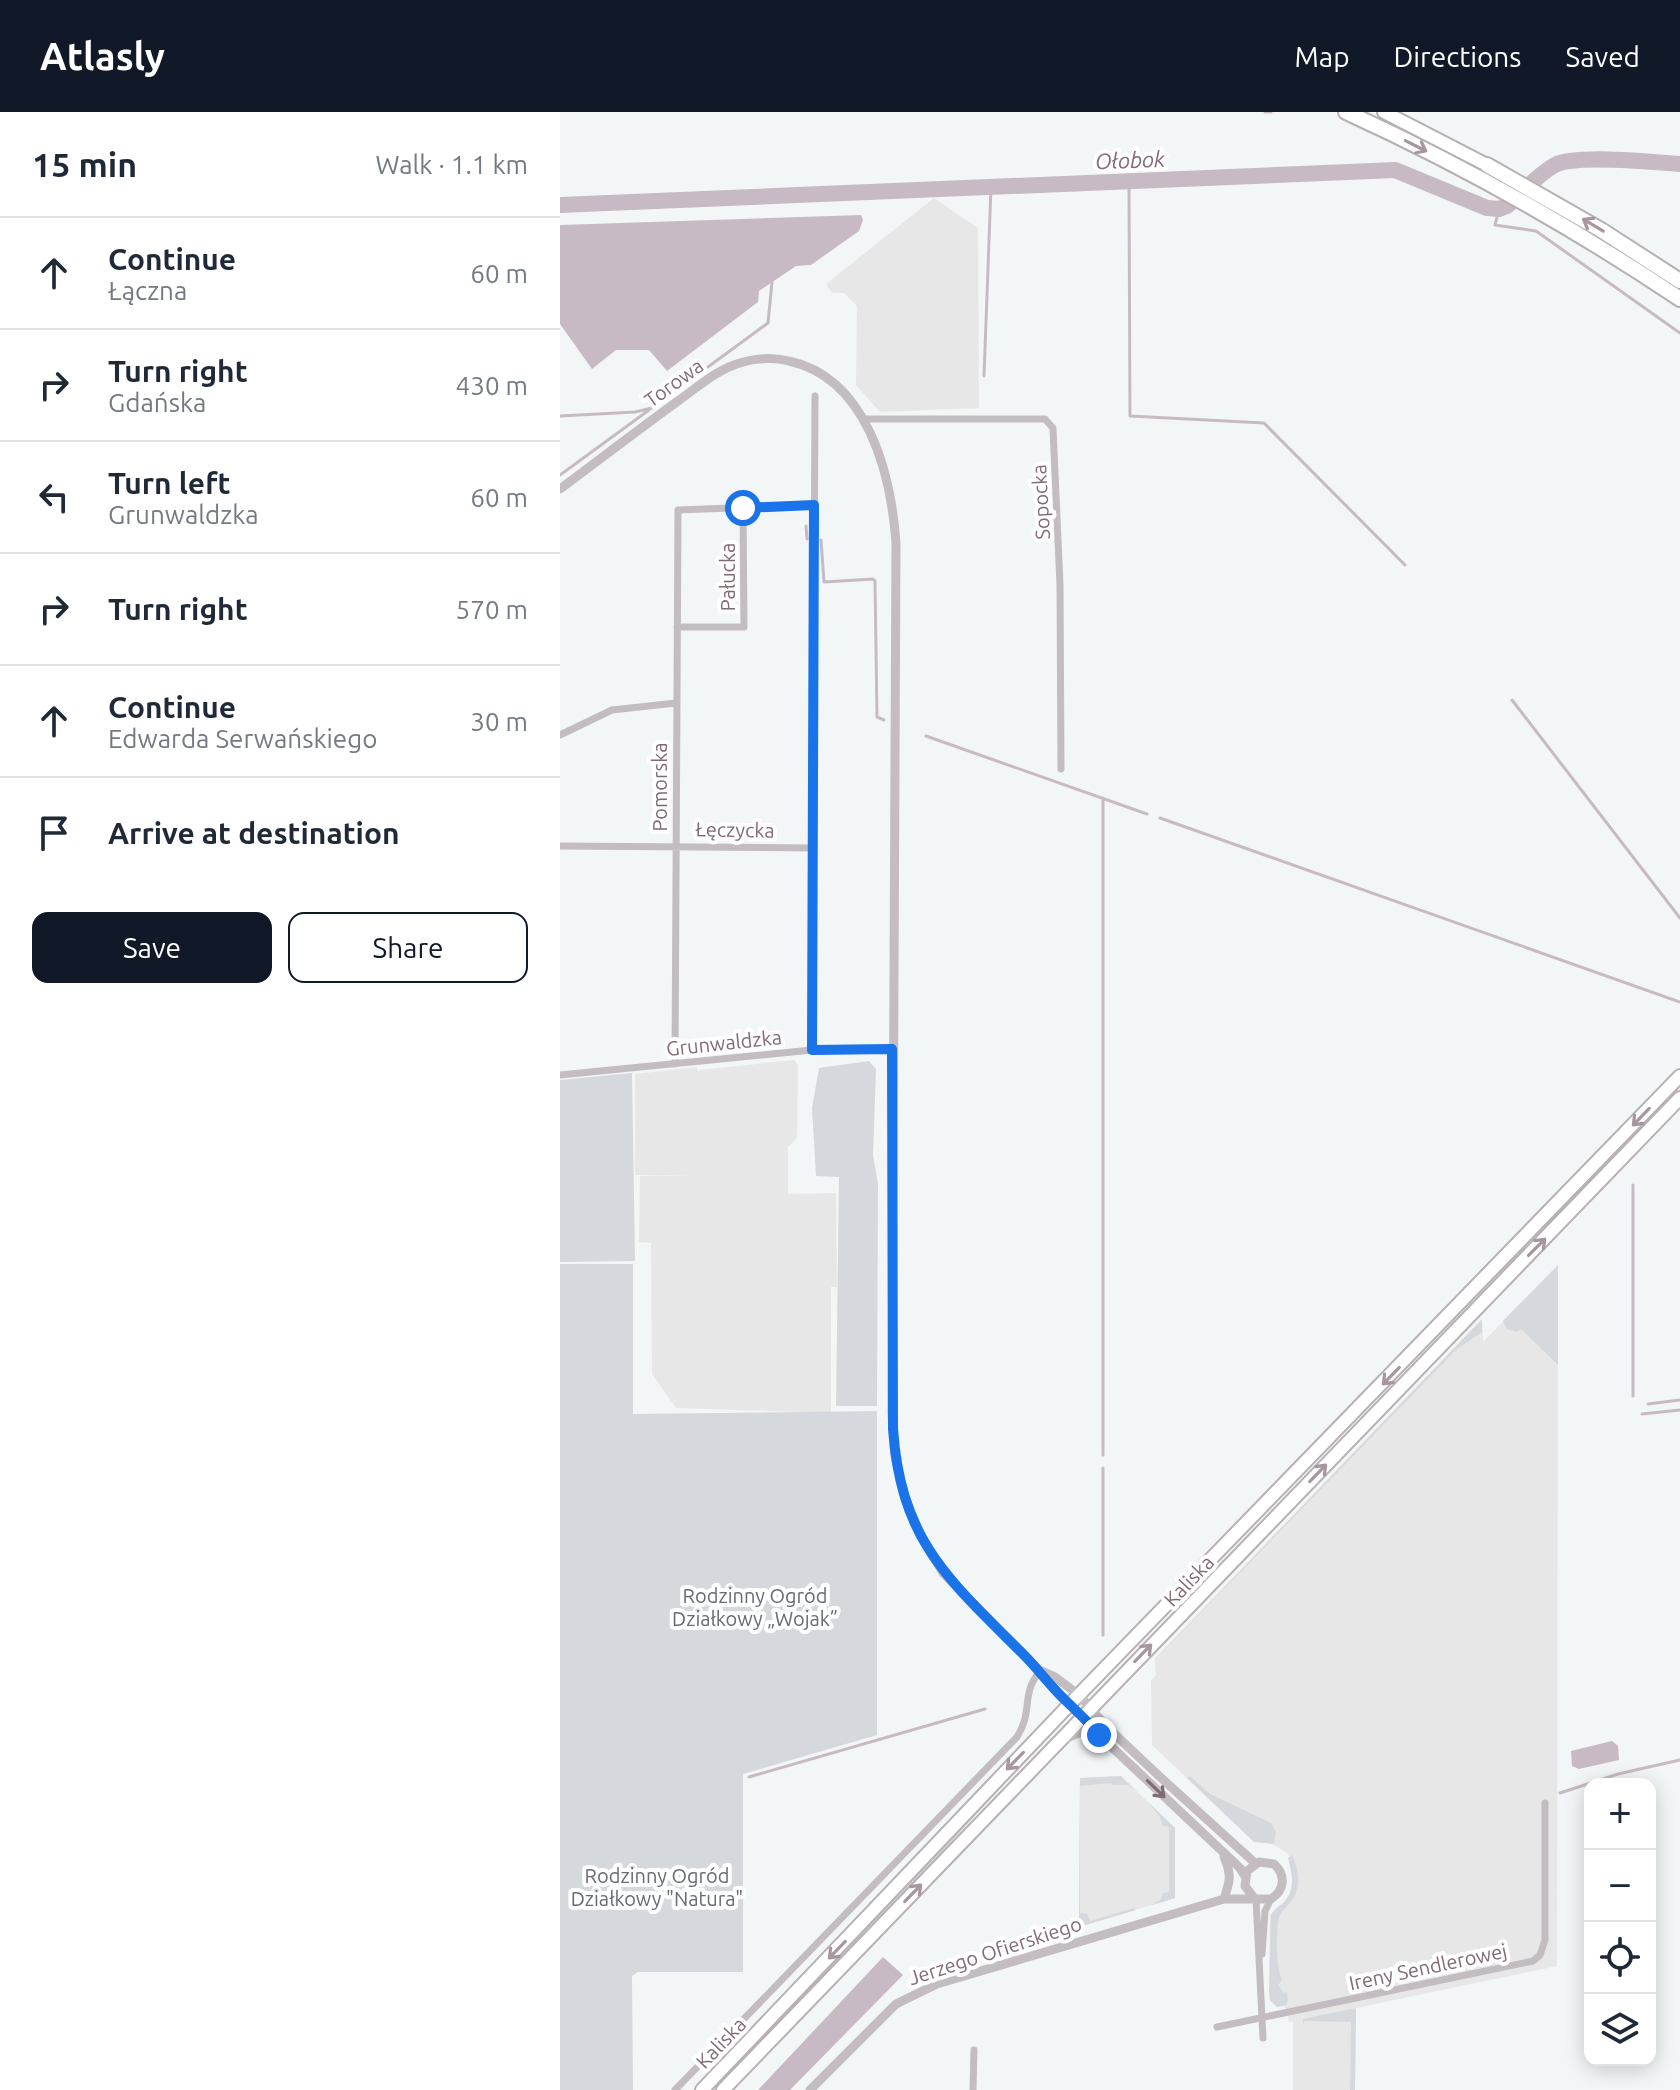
<!DOCTYPE html>
<html lang="en">
<head>
<meta charset="utf-8">
<style>
	body { margin:0; font-family:Ubuntu,sans-serif; background:#f6f6f7; color:#1f2937 }
	.controls { position:absolute; right:24px; bottom:24px; display:grid; overflow:hidden; border-radius:16px; box-shadow:0 4px 20px #0003 }
	.controls button { width:72px; height:72px; display:grid; place-items:center; padding:0; border:0; border-bottom:2px solid #e0e1e3; background:#fff; color:#1f2937; font:40px sans-serif }
	.stop { position:absolute; width:24px; height:24px; margin:-18px; border:6px solid #1a73e8; border-radius:50%; background:#fff }
	.stop.end { background:#1a73e8; border-color:#fff; box-shadow:0 2px 8px #0008 }
	.list { margin:0; padding:0; list-style:none }
	h2 { display:flex; justify-content:space-between; align-items:center; height:104px; margin:0; padding:0 32px; font-size:34px }
	h2 small { font-size:26px; font-weight:400; color:#747a83 }
	.list li { display:grid; grid-template-columns:52px 1fr auto; gap:24px; align-items:center; box-sizing:border-box; height:112px; padding:0 32px; border-top:2px solid #e0e1e3 }
	.list b { display:block; font-size:30px; white-space:nowrap }
	.list p { margin:0; font-size:26px; white-space:nowrap; color:#747a83 }
	.list em { font-size:26px; font-style:normal; color:#747a83 }
	.actions { display:flex; gap:16px; padding:24px 32px }
	.actions a { flex:1; padding:18px 0; border:2px solid #111827; border-radius:16px; text-align:center; font-size:28px; color:#111827 }
	.actions .main { background:#111827; color:#fff }
	.icon { flex:none; width:44px; height:44px; fill:none; stroke:currentColor; stroke-width:2; stroke-linecap:round; stroke-linejoin:round }
	.map { position:relative; flex:none; width:1120px; height:1978px; overflow:hidden }
	header { display:flex; align-items:center; gap:48px; box-sizing:border-box; height:112px; padding:0 40px; background:#111827; color:#fff }
	header strong { font-size:38px }
	nav { display:flex; gap:44px; margin-inline-start:auto; font-size:28px }
	main { display:flex }
	aside { flex:1; background:#fff }
	.map>svg:first-child { display:block }
	.built { fill:#e7e7e8 }
	.green { fill:#d5d8dc }
	.water { fill:#c7bac4 }
	.lines { fill:none; stroke-linecap:round; stroke-linejoin:round }
	.stream { stroke:#c7bac4; stroke-width:3 }
	.river { stroke:#c7bac4; stroke-width:16 }
	.primary-casing { stroke:#b7b0b4; stroke-width:16 }
	.trunk-casing { stroke:#b6b0b3; stroke-width:16 }
	.motorway-casing { stroke:#b6b0b3; stroke-width:18 }
	.minor { stroke:#c3bcc0; stroke-width:7 }
	.tertiary { stroke:#c3bcc0; stroke-width:9 }
	.primary { stroke:#fff; stroke-width:12 }
	.trunk { stroke:#fff; stroke-width:12 }
	.motorway { stroke:#fff; stroke-width:14 }
	.oneway { stroke:#a7969f }
	.oneway2 { stroke:#816976 }
	.route { stroke:#1a73e8; stroke-width:10 }
	.labels { text-anchor:middle; stroke-width:8; stroke-linejoin:round; paint-order:stroke }
	.street-label { font-size:20px; fill:#816976; stroke:#fff }
	.park-label { font-size:20px; fill:#676b79; stroke:#fff }
	.water-label { font-size:22px; font-style:italic; fill:#846a7d; stroke:#fff }
</style>
</head>
<body>
<header>
<strong>Atlasly</strong>
<nav><a>Map</a><a>Directions</a><a>Saved</a></nav>
</header>
<main>
<aside>
<h2>15 min<small>Walk · 1.1 km</small></h2>
<ul class="list">
<li><svg class="icon" aria-label="ahead" viewBox="0 0 24 24"><path d="M12 20V5M6 11l6-6 6 6"/></svg><div><b>Continue</b><p>Łączna</p></div><em>60 m</em></li>
<li><svg class="icon" aria-label="right" viewBox="0 0 24 24"><path d="M7 20v-9h11M14 6l5 5-5 5"/></svg><div><b>Turn right</b><p>Gdańska</p></div><em>430 m</em></li>
<li><svg class="icon" aria-label="left" viewBox="0 0 24 24"><path d="M17 20v-9H6M10 6l-5 5 5 5"/></svg><div><b>Turn left</b><p>Grunwaldzka</p></div><em>60 m</em></li>
<li><svg class="icon" aria-label="right" viewBox="0 0 24 24"><path d="M7 20v-9h11M14 6l5 5-5 5"/></svg><div><b>Turn right</b></div><em>570 m</em></li>
<li><svg class="icon" aria-label="ahead" viewBox="0 0 24 24"><path d="M12 20V5M6 11l6-6 6 6"/></svg><div><b>Continue</b><p>Edwarda Serwańskiego</p></div><em>30 m</em></li>
<li><svg class="icon" aria-label="arrive" viewBox="0 0 24 24"><path d="M6 21V4h12l-3 4 3 4H6"/></svg><div><b>Arrive at destination</b></div></li>
</ul>
<div class="actions"><a class="main">Save</a><a>Share</a></div>
</aside>
<div class="map">
<svg width="1120" height="1978" viewBox="0 0 1120 1978">
	<rect width="100%" height="100%" fill="#f3f6f6"/>
	<path class="built" d="M374 86 418 116 419 296 320 300 296 273 297 194 284 181H272L266 172Z
		M234 948 238 954 237 1026 228 1035V1082L276 1081 277 1175H271V1301L116 1296 92 1262 91 1131 79 1130 80 1064 138 1063H75V962L137 955 138 961 139 958Z
		M998 1153 997 1854 796 1896 795 1978H733V1910H729L725 1894 717 1895 710 1888 709 1855 710 1802 726 1793 733 1782V1751L727 1741 711 1731 694 1730 592 1633 591 1568 596 1563 595 1546 922 1207 923 1230Z
		M561 1664 615 1716V1786L519 1815 520 1666Z"/>
	<path class="green" d="M309 949 316 957 313 1043 318 1072 317 1294H276L279 1065 256 1064 252 996 259 956Z
		M72 961 75 1149 0 1150V968Z
		M0 1152H73V1302L317 1299V1623L183 1662V1860H78L72 1864 73 1978H0Z
		M998 1153V1253L961 1217 957 1220 947 1217 943 1209Z
		M922 1207V1220L897 1237 595 1548Z
		M506 1604 350 1775 155 1978H150Z
		M561 1664 576 1679 568 1673H552L551 1671 520 1674V1801L527 1802 530 1809 574 1796 576 1798 519 1815 520 1666Z
		M630 1664 650 1682 711 1711 716 1720 714 1732 694 1730 627 1666Z
		M588 1690 615 1716V1786L592 1793 601 1787 603 1781 609 1780V1715L603 1714 600 1705Z
		M732 1743C738 1754 741 1773 734 1785 730 1793 722 1797 719 1805 716 1819 716 1856 722 1868L718 1873 724 1881 727 1880 728 1888 726 1893 717 1895 710 1888 709 1880 711 1804C714 1796 718 1796 724 1790 736 1777 732 1761 728 1746Z
		M796 1896 795 1978H790L791 1910 744 1909 743 1915V1907Z"/>
	<path class="water" d="M301 103 303 108 299 119 251 153 236 154 199 179 198 190 107 259 89 238H56L32 257 0 212V113Z
		M1052 1629 1058 1634 1059 1648 1019 1657 1012 1654 1011 1639Z
		M323 1845 343 1863 230 1978H198Z"/>
	<g class="lines">
		<path class="stream" d="M705 0H711
			M569 72 570 304 704 311 845 453
			M939 97 935 113 976 119 1120 221
			M424 264 431 75
			M0 304 75 300 92 296 208 211 212 170
			M0 363 89 298
			M246 414 247 427
			M261 428 264 470 313 467 315 469 317 605 324 608
			M952 588 1120 806
			M366 624 587 702
			M600 706 1120 890
			M1073 1284V1073
			M1088 1292 1120 1288
			M1082 1302 1120 1298
			M543 1343V686
			M543 1523V1356
			M189 1665 425 1597
			M1000 1681 1058 1662 1120 1648"/>
		<path class="river" d="M0 93 835 58 927 96 939 97 947 94C962 81 978 62 995 53 1015 42 1095 50 1120 52"/>
		<defs>
			<path id="primary" d="M142 1978 509 1593 1120 964
				M163 1978 1120 986"/>
			<path id="trunk" d="M824 0 927 53"/>
			<path id="motorway" d="M786 0C902 53 1014 116 1120 187
				M927 53 1041 118 1120 169"/>
		</defs>
		<use href="#primary" class="primary-casing"/>
		<use href="#trunk" class="trunk-casing"/>
		<use href="#motorway" class="motorway-casing"/>
		<path class="minor" d="M303 307H485L493 316 500 473 501 657
			M117 515H184L183 396
			M0 623 52 598 116 591
			M0 734 253 736
			M252 938 255 284
			M115 952 118 398 254 393
			M0 963 252 938 332 937
			M696 1787 703 1926
			M702 1842 705 1799 711 1787
			M657 1915 973 1849 980 1843 985 1828V1691
			M115 1978 457 1625C474 1598 460 1583 480 1559
			M413 1978 414 1938"/>
		<path class="tertiary" d="M0 377C39 348 78 318 118 289 134 278 150 263 169 255 187 247 209 244 229 249 307 266 331 361 336 431L332 1301 335 1344 345 1386 360 1422 383 1461 480 1559 497 1580 539 1623 680 1756 685 1764
			M482 1559 495 1565 519 1583 546 1614 599 1664 695 1751
			M505 1627 521 1620 539 1623
			M664 1787C670 1769 672 1763 664 1745
			M250 1978 336 1892 377 1872 664 1787H711C725 1778 726 1763 714 1752L699 1750 687 1759 685 1774 694 1786"/>
		<use href="#primary" class="primary"/>
		<use href="#trunk" class="trunk"/>
		<use href="#motorway" class="motorway"/>
	</g>
	<defs><path id="oneway-shaft" d="M-6 0H5M1.5-3L5.5 0L1.5 3" fill="none" stroke-width="1.6" stroke-linecap="round" stroke-linejoin="round" transform="scale(2)"/></defs>
	<g class="oneway">
		<use href="#oneway-shaft" transform="translate(856 34) rotate(27)"/>
		<use href="#oneway-shaft" transform="translate(1033 113) rotate(-149)"/>
		<use href="#oneway-shaft" transform="translate(1081 1005) rotate(134)"/>
		<use href="#oneway-shaft" transform="translate(977 1135) rotate(-45)"/>
		<use href="#oneway-shaft" transform="translate(831 1264) rotate(134)"/>
		<use href="#oneway-shaft" transform="translate(758 1361) rotate(-46)"/>
		<use href="#oneway-shaft" transform="translate(583 1541) rotate(-46)"/>
		<use href="#oneway-shaft" transform="translate(455 1649) rotate(134)"/>
		<use href="#oneway-shaft" transform="translate(353 1781) rotate(-46)"/>
		<use href="#oneway-shaft" transform="translate(277 1838) rotate(134)"/>
	</g>
	<use class="oneway2" href="#oneway-shaft" transform="translate(596 1677) rotate(44)"/>
	<g class="lines">
		<path class="route" d="M183 396 254 393 252 938 332 937 333 1317C341 1430 389 1468 464 1543 477 1556 488 1571 501 1584 514 1597 528 1609 539 1623"/>
	</g>
	<g class="labels">
		<g class="street-label">
			<text transform="translate(114 271) rotate(-36)" y="7">Torowa</text>
			<text transform="translate(481 390) rotate(-93)" y="7">Sopocka</text>
			<text transform="translate(168 465) rotate(-90)" y="7">Pałucka</text>
			<text transform="translate(100 675) rotate(-90)" y="7">Pomorska</text>
			<text transform="translate(175 718) rotate(1)" y="7">Łęczycka</text>
			<text transform="translate(164 931) rotate(-6)" y="7">Grunwaldzka</text>
			<text transform="translate(629 1469) rotate(-46)" y="7">Kaliska</text>
			<text transform="translate(435 1839) rotate(-18)" y="7">Jerzego Ofierskiego</text>
			<text transform="translate(868 1855) rotate(-12)" y="7">Ireny Sendlerowej</text>
			<text transform="translate(161 1931) rotate(-46)" y="7">Kaliska</text>
		</g>
		<g class="park-label">
			<text x="195" y="1491">Rodzinny Ogród<tspan x="195" dy="23">Działkowy „Wojak”</tspan></text>
			<text x="97" y="1771">Rodzinny Ogród<tspan x="97" dy="23">Działkowy "Natura"</tspan></text>
		</g>
		<g class="water-label">
			<text transform="translate(570 48) rotate(-2)" y="8">Ołobok</text>
		</g>
	</g>
</svg>
<div class="controls">
<button>+</button>
<button>−</button>
<button><svg class="icon" aria-label="locate" viewBox="0 0 24 24"><circle cx="12" cy="12" r="6"/><path d="M12 2v4M12 18v4M2 12h4M18 12h4"/></svg></button>
<button><svg class="icon" aria-label="layers" viewBox="0 0 24 24"><path d="M12 4l9 5-9 5-9-5zM3 14l9 5 9-5"/></svg></button>
</div>
<div class="stop" style="left:183px;top:396px"></div>
<div class="stop end" style="left:539px;top:1623px"></div>
</div>
</main>
</body>
</html>
